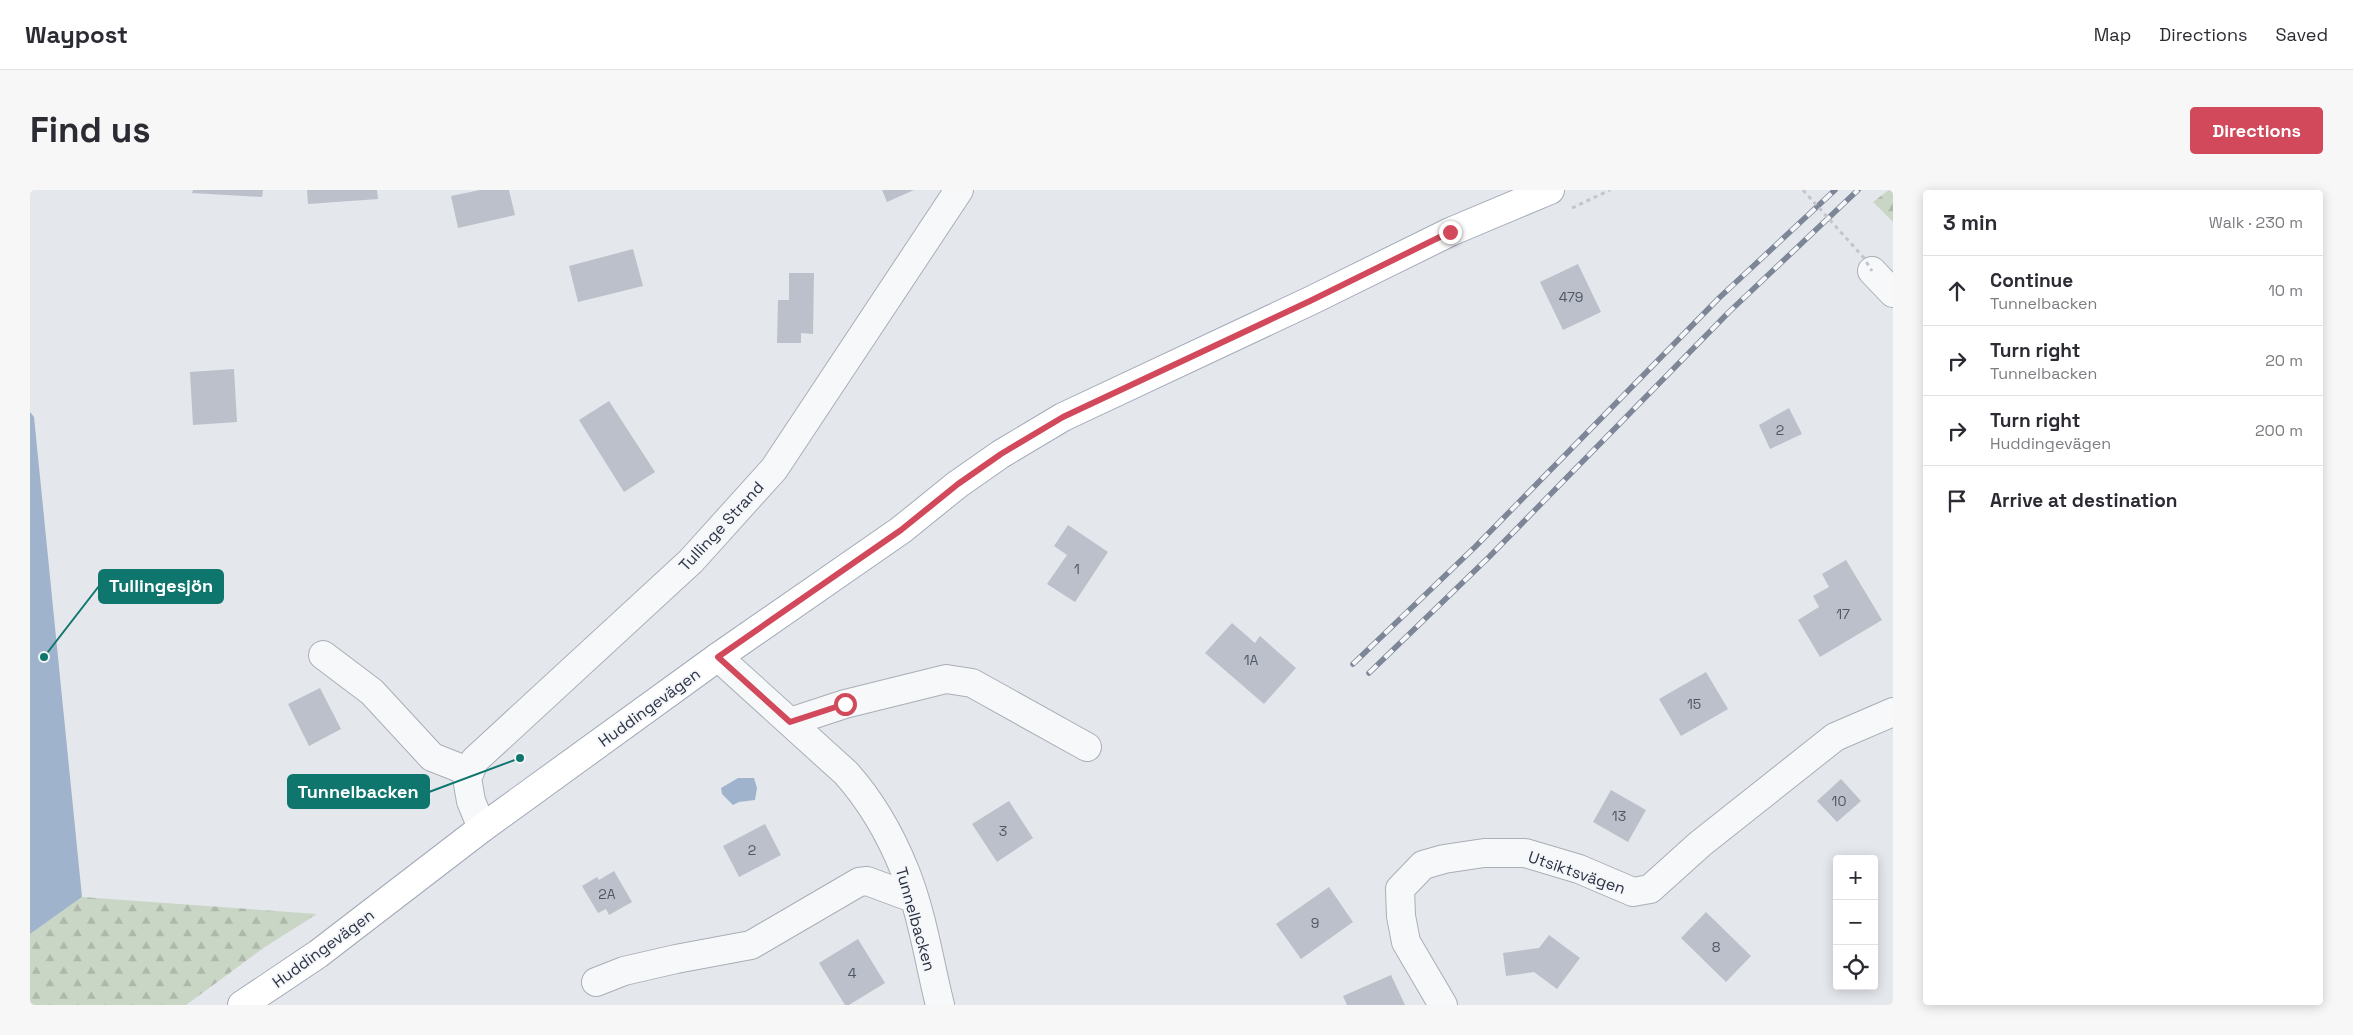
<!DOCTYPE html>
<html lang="en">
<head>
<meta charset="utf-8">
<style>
	body { margin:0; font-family:"Space Grotesk",sans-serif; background:#f7f7f7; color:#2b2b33 }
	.controls { position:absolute; right:15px; bottom:15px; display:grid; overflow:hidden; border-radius:5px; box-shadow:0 2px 12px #0003 }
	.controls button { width:45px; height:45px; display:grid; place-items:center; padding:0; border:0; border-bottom:1px solid #e1e1e2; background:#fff; color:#2b2b33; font:25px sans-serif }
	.stop { position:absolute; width:15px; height:15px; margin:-11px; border:4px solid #d1495b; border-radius:50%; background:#fff }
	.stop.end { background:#d1495b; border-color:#fff; box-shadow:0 1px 5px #0008 }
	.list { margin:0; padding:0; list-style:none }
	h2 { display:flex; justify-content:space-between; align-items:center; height:65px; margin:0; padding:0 20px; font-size:21px }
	h2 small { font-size:16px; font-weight:400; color:#7c7c81 }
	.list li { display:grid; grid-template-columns:32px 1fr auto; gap:15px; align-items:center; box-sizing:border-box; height:70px; padding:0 20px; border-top:1px solid #e1e1e2 }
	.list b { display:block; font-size:19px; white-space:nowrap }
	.list p { margin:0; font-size:16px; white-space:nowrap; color:#7c7c81 }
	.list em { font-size:16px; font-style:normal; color:#7c7c81 }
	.icon { flex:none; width:28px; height:28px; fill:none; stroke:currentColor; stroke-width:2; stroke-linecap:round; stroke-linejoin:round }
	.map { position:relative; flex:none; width:1863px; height:815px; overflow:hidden; border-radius:5px }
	header { display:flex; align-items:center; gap:30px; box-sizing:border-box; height:70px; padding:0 25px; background:#fff; border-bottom:1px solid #e1e1e2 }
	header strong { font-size:24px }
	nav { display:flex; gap:28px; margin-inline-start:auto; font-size:18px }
	.intro { display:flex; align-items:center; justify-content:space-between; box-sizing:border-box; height:120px; padding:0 30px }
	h1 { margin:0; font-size:35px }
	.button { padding:12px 22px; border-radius:5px; background:#d1495b; color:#fff; font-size:18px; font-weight:700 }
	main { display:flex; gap:30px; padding:0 30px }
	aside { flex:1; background:#fff; border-radius:5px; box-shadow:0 2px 12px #0003 }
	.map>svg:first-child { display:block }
	.forest { fill:url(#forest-firs) }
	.water { fill:#9fb4cc }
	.building { fill:#bbc0ca }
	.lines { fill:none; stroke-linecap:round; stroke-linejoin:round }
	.minor-casing { stroke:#a9aeb7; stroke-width:30 }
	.major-casing { stroke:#a3abb8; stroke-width:30 }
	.path { stroke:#c2c5cb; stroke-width:3; stroke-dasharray:4 4; stroke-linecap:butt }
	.minor { stroke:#f7f8fa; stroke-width:28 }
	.major { stroke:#fff; stroke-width:28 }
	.rail-casing { stroke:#7d8696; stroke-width:5.5 }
	.rail { stroke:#f4f6f9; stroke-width:4; stroke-dasharray:11; stroke-linecap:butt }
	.path-bridge { stroke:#c2c5cb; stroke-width:3; stroke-dasharray:4 4; stroke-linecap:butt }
	.route { stroke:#d1495b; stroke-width:6 }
	.labels { text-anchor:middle; stroke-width:4; stroke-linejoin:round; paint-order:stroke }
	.number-label { font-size:14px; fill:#4f5766 }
	.street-label { font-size:16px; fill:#2b3445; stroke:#f4f6f9 }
	.leader { fill:none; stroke:#0f766e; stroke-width:2 }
	.callout-dot { fill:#0f766e; stroke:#f4f6f9; stroke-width:2 }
	.callout { fill:#0f766e; stroke:#0f766e; stroke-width:2 }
	.callout-label { font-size:18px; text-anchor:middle; font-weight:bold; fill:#fff }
</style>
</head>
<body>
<header>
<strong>Waypost</strong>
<nav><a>Map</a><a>Directions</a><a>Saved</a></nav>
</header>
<div class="intro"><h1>Find us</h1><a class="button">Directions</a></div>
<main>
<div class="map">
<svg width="1863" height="815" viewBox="0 0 1863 815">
	<defs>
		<pattern id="forest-firs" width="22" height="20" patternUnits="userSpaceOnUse" patternTransform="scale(1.25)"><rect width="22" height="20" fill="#c9d6c5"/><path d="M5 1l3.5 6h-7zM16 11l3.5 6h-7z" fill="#adb8ab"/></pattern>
	</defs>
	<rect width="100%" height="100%" fill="#e4e7ec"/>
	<path class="forest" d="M1859 0H1863V32L1843 12Z
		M52 707 287 724 235 757 156 815H0V744Z"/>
	<path class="water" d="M0 222 4 227 52 707 0 744Z
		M708 588H724L727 598 725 610 709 612 703 615 692 604 691 598Z"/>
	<path class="building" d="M163 0H233L232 7 162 3Z
		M277 0H347L348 9 278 14Z
		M450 0H479L485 25 428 38 421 6Z
		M852 0H884L857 12Z
		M603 59 613 96 548 112 539 76Z
		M1548 74 1571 122 1533 140 1510 92Z
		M759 83H784L783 144 771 143V153H747L748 110H759Z
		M204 179 207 232 163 235 160 182Z
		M579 211 625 282 594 302 549 230Z
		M1759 218 1772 244 1740 259 1729 235Z
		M1038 335 1078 362 1045 412 1017 394 1037 365 1024 356Z
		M1816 370 1852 430 1790 467 1768 430 1789 417 1783 406 1799 397 1792 384Z
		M1202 433 1225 453 1230 446 1266 478 1234 514 1175 463Z
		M1676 482 1698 519 1651 546 1629 509Z
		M290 498 311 539 279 556 258 514Z
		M1811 589 1831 611 1807 632 1787 611Z
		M1581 600 1616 620 1598 652 1563 632Z
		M979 611 1003 648 967 672 942 634Z
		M735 634 751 665 709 687 693 656Z
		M584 681 602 712 579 725 576 719 568 723 552 696 567 687 569 690Z
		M1299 697 1323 732 1271 769 1246 734Z
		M1676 722 1721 766 1696 792 1651 748Z
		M1519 745 1550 768 1527 799 1504 782 1476 786 1473 763 1509 758Z
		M828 749 855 793 819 815H815L789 773Z
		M1361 785 1375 815H1317L1313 806Z"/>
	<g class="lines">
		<defs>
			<path id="minor" d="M1842 81 1863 103
				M293 465 342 502 402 567 440 582
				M688 467 816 583C841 611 861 646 875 681 892 723 899 771 910 815
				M760 532 815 514 916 489 942 493 1057 557
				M452 638 441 611 437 588 445 570 661 371 744 279 929 0
				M566 792 594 781 646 769 721 755 829 692 837 691 883 708
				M1413 815 1376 752 1371 726 1370 699 1393 675 1414 669 1454 663H1495L1549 679 1603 702 1620 699 1670 654 1805 547 1863 522"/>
			<path id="major" d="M212 815 288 764 452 638 688 467 871 340 928 294 971 264 1033 227 1280 111 1420 42 1520 0"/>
		</defs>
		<use href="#minor" class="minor-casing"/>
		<use href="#major" class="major-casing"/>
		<path class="path" d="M1542 18 1580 0"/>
		<use href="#minor" class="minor"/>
		<use href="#major" class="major"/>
		<defs>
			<path id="rail" d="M1323 474 1446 356 1689 108 1805 0
				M1339 483 1459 367 1699 122 1828 0"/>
		</defs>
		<use href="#rail" class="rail-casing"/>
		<use href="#rail" class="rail"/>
		<path class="path-bridge" d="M1773 0 1834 68 1842 81"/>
	</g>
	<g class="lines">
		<path class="route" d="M815 514 760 532 688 467 871 340 928 294 971 264 1033 227 1280 111 1420 42"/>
	</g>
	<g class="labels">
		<g class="number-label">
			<text x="1541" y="112">479</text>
			<text x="1750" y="245">2</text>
			<text x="1047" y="384">1</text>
			<text x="1813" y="429">17</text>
			<text x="1221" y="475">1A</text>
			<text x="1664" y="519">15</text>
			<text x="1809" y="616">10</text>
			<text x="1589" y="631">13</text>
			<text x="973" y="646">3</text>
			<text x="722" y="665">2</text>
			<text x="577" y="709">2A</text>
			<text x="1285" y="738">9</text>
			<text x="1686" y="762">8</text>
			<text x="822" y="788">4</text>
		</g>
		<g class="street-label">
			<text transform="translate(691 336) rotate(-47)" y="6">Tullinge Strand</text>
			<text transform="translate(619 517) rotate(-36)" y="6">Huddingevägen</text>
			<text transform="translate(1547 682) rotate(19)" y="6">Utsiktsvägen</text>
			<text transform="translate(886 729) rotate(74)" y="6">Tunnelbacken</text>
			<text transform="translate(293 758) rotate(-36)" y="6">Huddingevägen</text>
		</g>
	</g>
	<path class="leader" d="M14 467L69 396M490 568L399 602"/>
	<g class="callout-dot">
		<circle cx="14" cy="467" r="5"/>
		<circle cx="490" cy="568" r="5"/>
	</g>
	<g class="callout">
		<rect x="69" y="380" width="124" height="33" rx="5"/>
		<rect x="258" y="585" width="141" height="33" rx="5"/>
	</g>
	<g class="callout-label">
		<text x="131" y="402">Tullingesjön</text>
		<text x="328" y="608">Tunnelbacken</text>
	</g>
</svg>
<div class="controls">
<button>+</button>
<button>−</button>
<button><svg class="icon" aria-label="locate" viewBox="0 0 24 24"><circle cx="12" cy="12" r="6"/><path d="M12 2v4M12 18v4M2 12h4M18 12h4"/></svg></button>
</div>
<div class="stop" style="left:815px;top:514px"></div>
<div class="stop end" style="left:1420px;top:42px"></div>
</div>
<aside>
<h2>3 min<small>Walk · 230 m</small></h2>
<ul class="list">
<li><svg class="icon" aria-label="ahead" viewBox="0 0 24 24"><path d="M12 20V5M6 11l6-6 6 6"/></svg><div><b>Continue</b><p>Tunnelbacken</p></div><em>10 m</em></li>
<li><svg class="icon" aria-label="right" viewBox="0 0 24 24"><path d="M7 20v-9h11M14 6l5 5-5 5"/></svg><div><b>Turn right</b><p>Tunnelbacken</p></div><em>20 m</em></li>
<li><svg class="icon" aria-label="right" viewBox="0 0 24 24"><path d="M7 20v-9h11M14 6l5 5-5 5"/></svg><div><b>Turn right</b><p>Huddingevägen</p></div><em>200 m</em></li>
<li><svg class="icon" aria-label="arrive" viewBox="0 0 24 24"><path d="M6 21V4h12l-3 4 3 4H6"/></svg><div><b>Arrive at destination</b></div></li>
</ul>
</aside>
</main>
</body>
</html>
